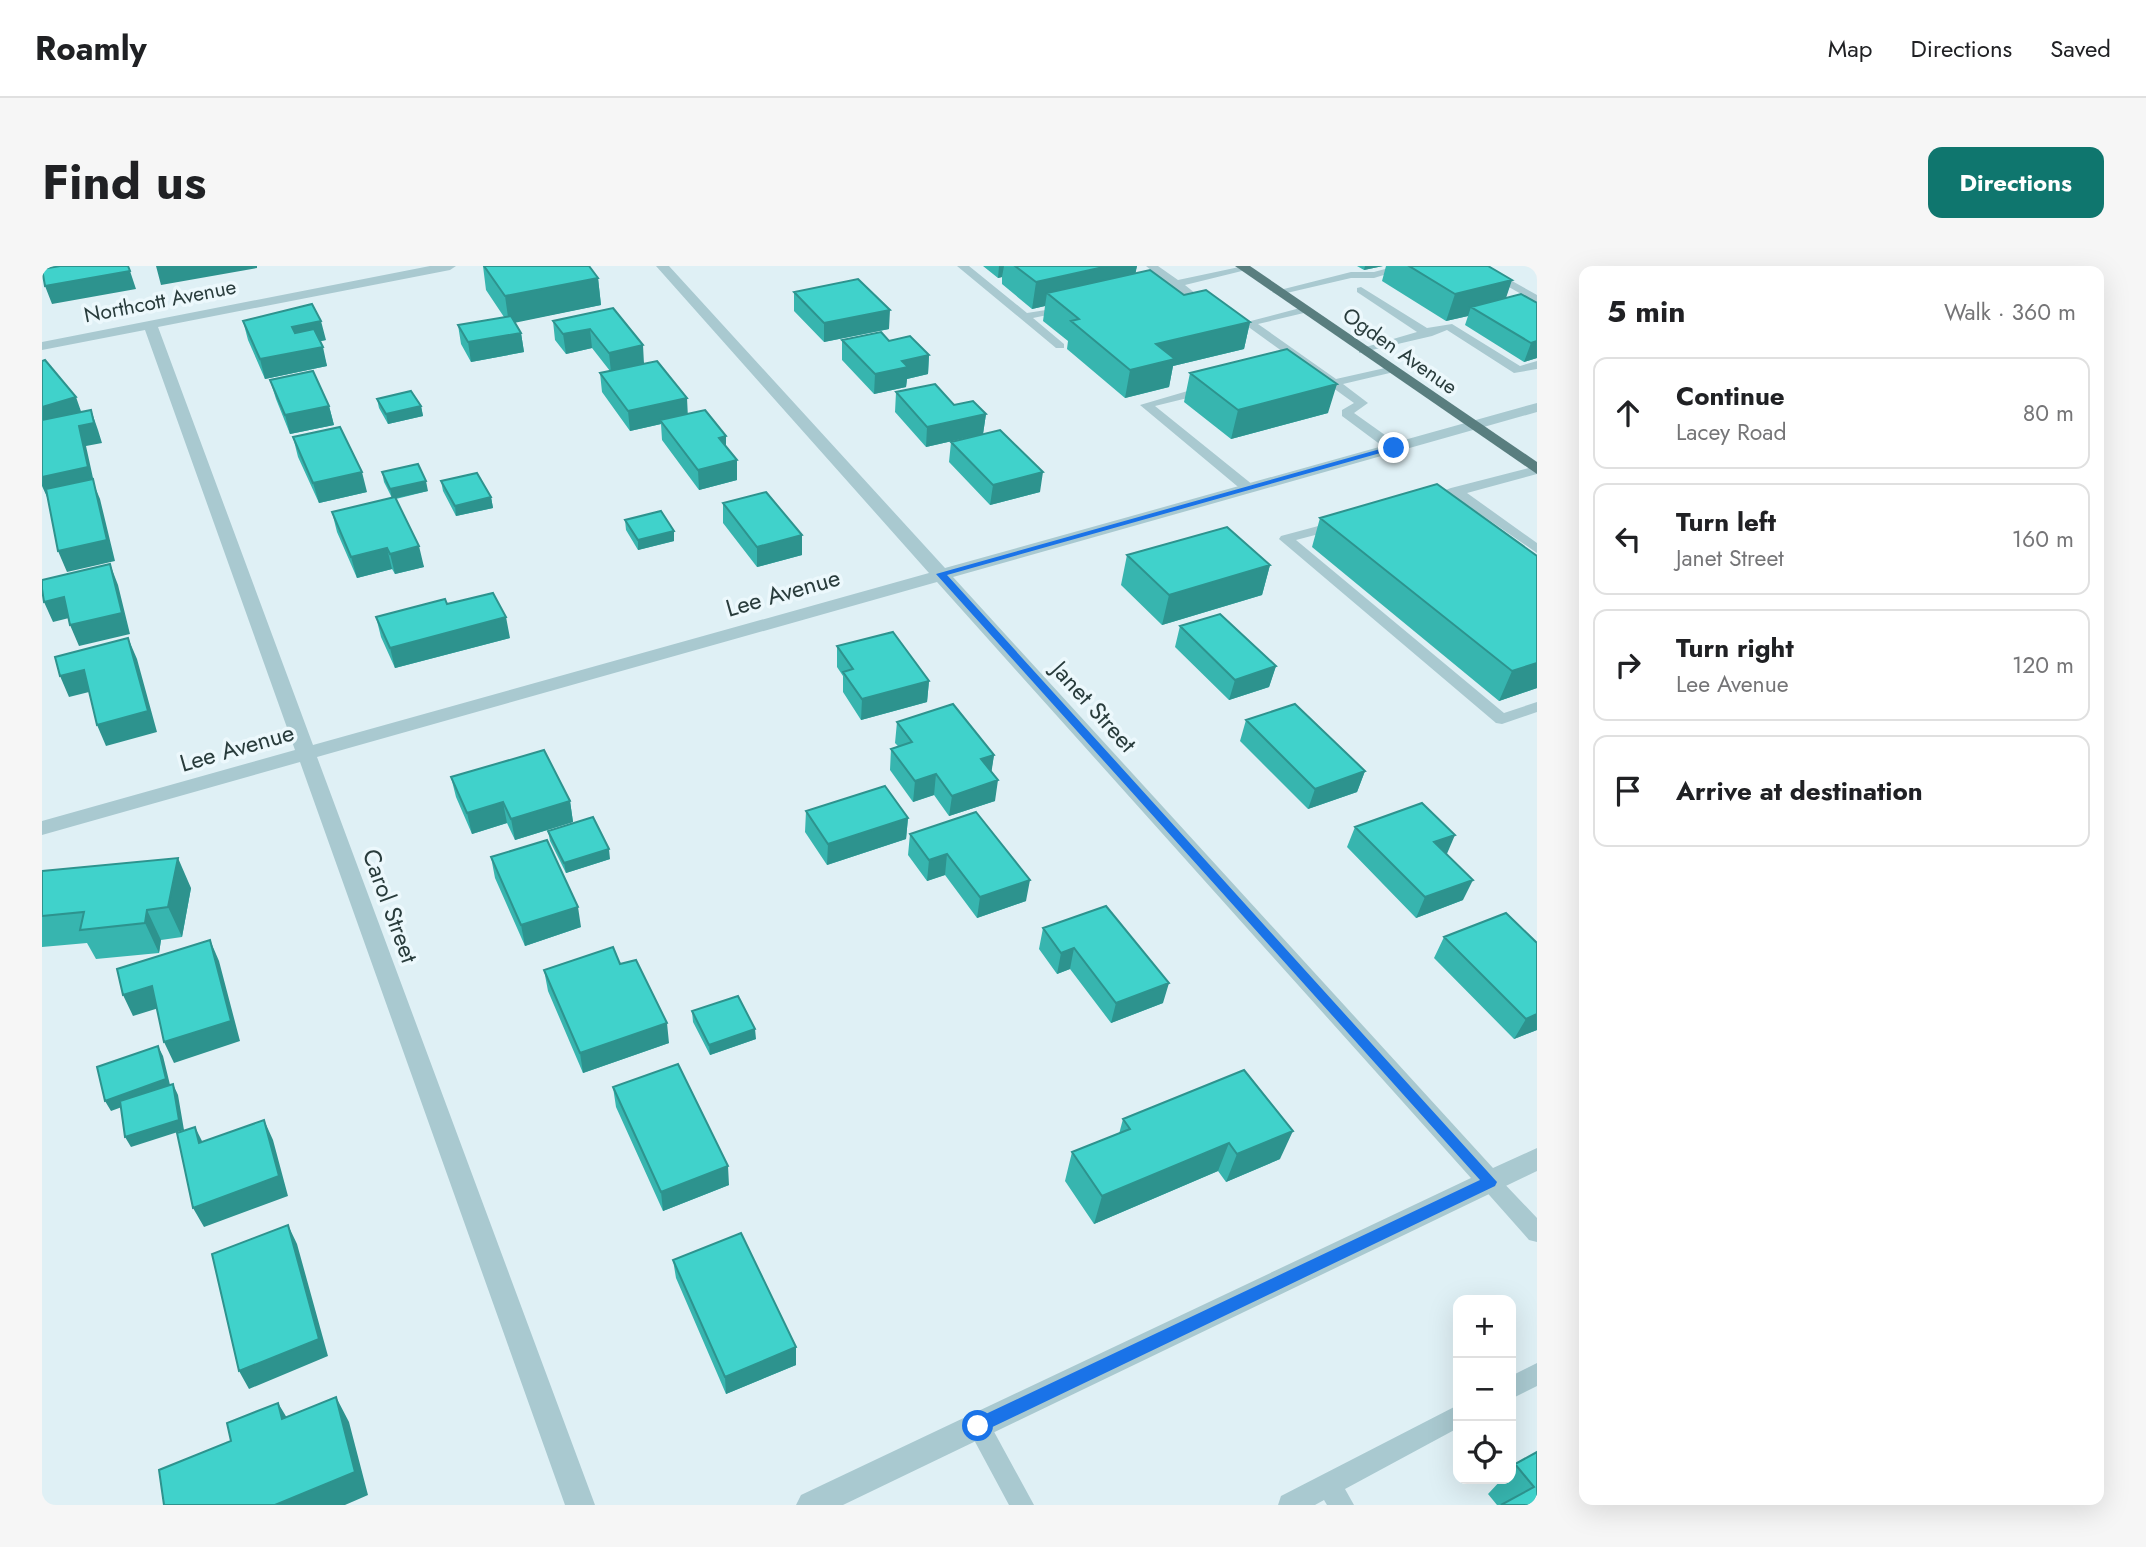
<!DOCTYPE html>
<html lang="en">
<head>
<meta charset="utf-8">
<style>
	body { margin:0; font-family:Jost,sans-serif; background:#f6f6f6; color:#202124 }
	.controls { position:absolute; right:21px; bottom:21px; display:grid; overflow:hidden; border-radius:14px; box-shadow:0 7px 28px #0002 }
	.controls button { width:63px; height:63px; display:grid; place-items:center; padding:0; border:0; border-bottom:2px solid #e0e0e0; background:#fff; color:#202124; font:35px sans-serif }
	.stop { position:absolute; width:21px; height:21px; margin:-16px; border:5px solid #1a73e8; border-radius:50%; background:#fff }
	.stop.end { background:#1a73e8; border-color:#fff; box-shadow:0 2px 7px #0008 }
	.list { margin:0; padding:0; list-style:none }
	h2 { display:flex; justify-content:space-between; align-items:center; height:91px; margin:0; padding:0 28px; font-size:30px }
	h2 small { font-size:23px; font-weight:400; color:#757577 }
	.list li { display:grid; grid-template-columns:46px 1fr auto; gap:21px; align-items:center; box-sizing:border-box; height:112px; margin:0 14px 14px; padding:0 14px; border:2px solid #e0e0e0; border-radius:14px }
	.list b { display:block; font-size:26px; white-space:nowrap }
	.list p { margin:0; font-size:23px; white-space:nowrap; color:#757577 }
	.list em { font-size:23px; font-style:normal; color:#757577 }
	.icon { flex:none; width:38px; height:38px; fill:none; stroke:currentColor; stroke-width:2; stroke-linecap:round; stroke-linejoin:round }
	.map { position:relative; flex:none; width:1495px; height:1239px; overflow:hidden; border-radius:14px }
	header { display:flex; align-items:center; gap:42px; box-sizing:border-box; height:98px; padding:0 35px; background:#fff; border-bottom:2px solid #e0e0e0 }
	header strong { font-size:33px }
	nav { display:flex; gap:38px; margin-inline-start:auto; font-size:24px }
	.intro { display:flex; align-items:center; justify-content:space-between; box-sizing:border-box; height:168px; padding:0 42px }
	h1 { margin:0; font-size:49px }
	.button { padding:18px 32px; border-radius:14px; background:#0f766e; color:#fff; font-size:24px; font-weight:700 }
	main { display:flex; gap:42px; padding:0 42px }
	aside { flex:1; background:#fff; border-radius:14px; box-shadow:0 7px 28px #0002 }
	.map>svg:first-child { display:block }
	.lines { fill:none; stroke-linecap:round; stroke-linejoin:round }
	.lane { fill:#a9c9d0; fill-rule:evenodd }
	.street { fill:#a9c9d0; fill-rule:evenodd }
	.primary { fill:#597e7f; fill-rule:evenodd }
	.wall { fill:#37b5af }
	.shaded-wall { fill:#2d938e }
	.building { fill:#40d2cb; stroke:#2d938e; stroke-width:2 }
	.route { fill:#1a73e8 }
	.labels { text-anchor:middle; stroke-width:7; stroke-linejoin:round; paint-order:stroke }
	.far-street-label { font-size:21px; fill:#293c3c; stroke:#ecf8fc }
	.street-label { font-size:24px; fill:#293c3c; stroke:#ecf8fc }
</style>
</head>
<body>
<header>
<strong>Roamly</strong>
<nav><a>Map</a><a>Directions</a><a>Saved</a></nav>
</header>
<div class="intro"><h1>Find us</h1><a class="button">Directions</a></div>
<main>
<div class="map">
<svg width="1495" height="1239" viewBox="0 0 1495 1239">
	<rect width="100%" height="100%" fill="#dff0f5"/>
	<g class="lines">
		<path class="lane" d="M915 0H927L985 47 1029 40V44L991 52 1022 78V82H1014Z
			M1104 0H1116L1136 14 1202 0 1208 3 1143 19 1159 32 1153 35 1132 22 1103 26V22L1125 17Z
			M1354 0H1371L1332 12H1309L1236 29 1230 26 1309 6H1332Z
			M1430 0H1443L1495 29V37Z
			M1319 21 1385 62 1410 58 1478 100 1495 95V103L1472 107 1405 64 1390 70 1317 87V83L1375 66 1315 26V22Z
			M1262 41 1268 44 1266 46 1216 58 1294 113 1352 100V106L1301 118 1326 137 1312 147 1357 179V185H1347L1300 150V144L1312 137 1201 57Z
			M1166 119 1170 120V126L1113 140 1211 219V225H1201L1098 139Z
			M1495 200V208L1425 227 1495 277V287L1412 230 1386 237 1379 233 1409 222Z
			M1295 255 1300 256V262L1254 274 1462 447 1495 436V446L1460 458 1454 457 1237 273 1239 270Z
			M1448 907 1455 910 1495 952V976L1487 974 1441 922 1438 916 1441 910Z
			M1495 1097V1120L1469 1133V1110Z
			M1416 1139V1162L1303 1223 1312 1239H1285L1282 1234 1273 1239H1236L1239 1230Z
			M936 1148 944 1151 992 1239H967L924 1159 928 1151Z"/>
		<path class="street" d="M388 0H414L408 4 116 61 271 479 887 307 614 0H627L903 302 1495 137V146L911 311 1451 902 1495 882V905L801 1239H754L759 1229 1429 912 895 316 275 491 553 1239H523L258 496 0 569V555L253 484 103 64 0 84V76Z"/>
		<path class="primary" d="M1193 0H1208L1495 196V208Z"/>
	</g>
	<path class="wall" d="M441 0H547L556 12 559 39 473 56 479 67 482 86 429 96 419 78 416 59 462 51 444 24Z
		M941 0H1095L1093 7 1142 29 1208 56 1202 83 1131 100 1127 121 1083 132 1025 83 1026 75 1001 55 1003 40 990 43 960 18V11L956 12Z
		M1315 0H1341L1322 4Z
		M1344 0H1446L1464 32 1479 28 1495 92 1482 96 1423 59 1426 50 1404 55 1340 15Z
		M752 26 847 63 782 76 752 45Z
		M571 42 602 97 645 148 684 181 695 194V214L657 224 620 174 619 158 588 165 560 126 558 107 568 105 550 82 524 88 513 74 511 55Z
		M201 55 284 74 278 75 285 100 223 113 206 74Z
		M800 74 847 75 887 89 886 108 865 113 864 121 832 128 800 94Z
		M1148 107 1286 147 1189 173 1142 136Z
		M228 114 287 140 292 159 248 168 234 133Z
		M854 126 912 139 944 148 941 168 884 181 853 146Z
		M335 133 379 140 381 150 346 158 337 142Z
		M251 171 325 226 277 237 256 191Z
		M909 176 998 226 948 239 907 196Z
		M340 206 386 225 354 233 382 301 353 308 350 303 315 312 295 266 290 246 350 232 342 216Z
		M399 215 449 231 451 242 414 250 401 225Z
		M681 237 760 269V289L715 301 681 257Z
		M1278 252 1495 290V422L1457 435 1270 281Z
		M583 254 632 275 596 284 584 264Z
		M1085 289 1228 299 1220 329 1120 359 1079 319Z
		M405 338 468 372 353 402 339 371 334 351Z
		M1138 360 1234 400 1227 421 1187 434 1133 381Z
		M795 380 887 415 885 436 819 454 801 426V410L795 401Z
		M1204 454 1323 505 1315 526 1266 543 1198 475Z
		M855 456 952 489 949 506 953 535 907 550 892 529 871 536 848 504 849 483 856 480 853 477Z
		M409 511 528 535 531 556 473 574 465 557 430 568 414 531Z
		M764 545 866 552 864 573 785 599 763 566Z
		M934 546 984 635 935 652 903 609 885 615 866 589 868 568Z
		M1313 561 1421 634 1374 652 1305 581Z
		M506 565 568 593 524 607 508 575Z
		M449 591 539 661 483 680 453 612Z
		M0 605 149 622 140 671 119 674 117 687 54 693 45 677 0 681Z
		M1001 662 1121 737 1069 757 1028 703 1015 708 997 683Z
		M1402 671 1495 764 1472 773 1392 692Z
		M578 698 627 777 541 807 506 725 502 704Z
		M650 745 714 773 668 789 651 756Z
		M1202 804 1238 893 1184 916 1176 905 1052 958 1023 915 1030 886 1077 868 1081 853Z
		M571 821 687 919 621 945 574 841Z
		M631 994 754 1099 684 1128 634 1012Z
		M1495 1186V1239H1455L1446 1228 1460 1213H1469V1203L1473 1198Z"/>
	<path class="shaded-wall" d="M114 0H215V2L119 19Z
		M957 0H962L960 11 956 12Z
		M1066 0H1095L1091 20 1005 27 1003 40 990 43 994 16Z
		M1323 0H1341L1322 4Z
		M88 5 94 23 10 38 3 20Z
		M556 12 559 39 467 58 463 30Z
		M1470 14 1461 41H1429L1426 50 1404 55 1413 28Z
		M848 44 847 63 782 76V57Z
		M279 55 284 74 255 80 250 61Z
		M1208 56 1202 83 1131 100 1127 121 1083 132 1088 104 1114 78Z
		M548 63 550 82 524 88 521 68Z
		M479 67 482 86 429 96 426 76Z
		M1495 75V92L1482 96 1489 77Z
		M601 79 602 98 569 106 567 87Z
		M281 81 285 100 223 113 218 93Z
		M887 89 886 108 865 113 864 121 832 128 833 108 860 95Z
		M1295 118 1286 147 1189 173 1196 144Z
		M34 131 41 151 0 163V141Z
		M645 132 646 152 618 154 619 158 588 165 586 145Z
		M287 140 292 159 248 168 243 149Z
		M379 140 381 150 346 158 344 148Z
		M49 144 56 164 60 177 44 180 53 221 58 233 73 295 25 306 16 285 52 221 5 231 0 220V211Z
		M944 148 941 168 884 181 885 161Z
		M684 170V190L677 172Z
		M695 194V214L657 224 656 204Z
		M320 206 325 226 277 237 271 217Z
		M1001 206 998 226 948 239 951 219Z
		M384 215 386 225 350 233 348 223Z
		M449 231 451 242 414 250 413 240Z
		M632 265V275L596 284V274Z
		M760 269V289L715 301V281Z
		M377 280 382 301 353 308 348 288Z
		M345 282 350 303 315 312 309 291Z
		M68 298 76 319 88 368 37 380 28 359Z
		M1228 299 1220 329 1120 359 1127 329Z
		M22 331 31 351 11 356 2 336Z
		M464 351 468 372 353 402 348 382Z
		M86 372 95 393 115 466 64 480 55 459Z
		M1495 397V422L1457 435 1470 405Z
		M1234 400 1227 421 1187 434 1193 414Z
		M42 404 51 425 27 431 18 410Z
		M887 415 885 436 819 454 820 433Z
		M952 489 949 509 939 493Z
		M1323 505 1315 526 1266 543 1273 523Z
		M894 508 892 529 871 536 873 515Z
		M956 514 953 535 907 550 910 530Z
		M528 535 531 556 473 574 469 553Z
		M461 536 465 557 430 568 425 547Z
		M866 552 864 573 785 599 786 578Z
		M1413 569 1404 590 1392 576Z
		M567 583 568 593 524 607 522 597Z
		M905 588 903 609 885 615 887 594Z
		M136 592 149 622 140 671 126 641Z
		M988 614 984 635 935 652 938 631Z
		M1431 614 1421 634 1374 652 1383 631Z
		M536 641 539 661 483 680 479 659Z
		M105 644 119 674 117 687 103 657Z
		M168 674 177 695 198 775 132 797 122 776Z
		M1032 682 1028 703 1015 708 1019 687Z
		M1127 717 1121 737 1069 757 1074 737Z
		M110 720 120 741 91 750 81 729Z
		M1495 748V764L1472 773 1484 753Z
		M625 757 627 777 541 807 538 787Z
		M713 763 714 773 668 789 667 779Z
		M116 780 121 790 129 823 69 845 63 835Z
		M131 818 136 829 142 864 89 881 83 871Z
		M222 854 231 874 246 930 162 961 151 942Z
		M153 861 163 881 157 877Z
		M1251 865 1238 893 1184 916 1195 888Z
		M1187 877 1176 905 1052 958 1060 930Z
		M686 900 687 919 621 945 619 926Z
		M246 959 255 978 286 1090 207 1123 197 1105Z
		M754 1081V1099L684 1128 683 1111Z
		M294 1131 307 1156 326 1229 303 1239H233Z
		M236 1137 251 1162 240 1153Z"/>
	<path class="building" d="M18 0H86L88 5 3 20 0 3Z
		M442 0H547L556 12 463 30Z
		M973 0H1066L994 16Z
		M1367 0H1446L1470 14 1413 28Z
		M1108 4 1142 29 1164 24 1208 56 1114 78 1133 93 1088 104 1029 55 1037 53 1005 27Z
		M816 13 848 44 782 57 752 26Z
		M1479 28 1495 37V75L1489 77 1429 41Z
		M270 38 279 55 250 61 253 67 272 63 281 81 218 93 201 55Z
		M571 42 601 79 567 87 548 63 521 68 511 55Z
		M469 50 479 67 426 76 416 59Z
		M839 66 847 75 868 70 887 89 860 95 866 101 833 108 800 74Z
		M1245 83 1295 118 1196 144 1148 107Z
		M3 94 34 131 0 141V95Z
		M615 95 645 132 586 145 558 107Z
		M271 105 287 140 243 149 228 114Z
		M893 118 912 139 931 135 944 148 885 161 854 126Z
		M369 125 379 140 344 148 335 133Z
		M49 144 52 157 37 160 46 201 0 211V154Z
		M663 144 684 170 677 172 695 194 656 204 618 154Z
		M298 161 320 206 271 217 251 171Z
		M958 164 1001 206 951 219 909 176Z
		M376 198 384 215 348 223 340 206Z
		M435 207 449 231 413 240 399 215Z
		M51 213 65 274 16 285 4 223Z
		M1395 218 1495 290V397L1470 405 1278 252Z
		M724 226 760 269 715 281 681 237Z
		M353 231 377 280 348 288 345 282 309 291 290 246Z
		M619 245 632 265 596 274 583 254Z
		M1185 261 1228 299 1127 329 1085 289Z
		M68 298 80 347 28 359 22 331 2 336 0 323V314Z
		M451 327 464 351 348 382 334 351 403 333 405 338Z
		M1178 348 1234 400 1193 414 1138 360Z
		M851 366 887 415 820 433 801 406 811 403 795 380Z
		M86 372 106 445 55 459 42 404 18 410 13 391Z
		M911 438 952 489 939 493 956 514 910 530 894 508 873 515 849 483 870 476 855 456Z
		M1253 438 1323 505 1273 523 1204 454Z
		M502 484 528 535 469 553 461 536 425 547 409 511Z
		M843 520 866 552 786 578 764 545Z
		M1380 537 1413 569 1392 576 1431 614 1383 631 1313 561Z
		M934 546 988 614 938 631 905 588 887 594 868 568Z
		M551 551 567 583 522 597 506 565Z
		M505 574 536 641 479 659 449 591Z
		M136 592 126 641 105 644 103 657 38 664 42 646 0 650V605Z
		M1064 640 1127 717 1074 737 1032 682 1019 687 1001 662Z
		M1464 647 1495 677V748L1484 753 1402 671Z
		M168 674 189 755 122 776 110 720 81 729 75 703Z
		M571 681 578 698 594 694 625 757 538 787 502 704Z
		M696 730 713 763 667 779 650 745Z
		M116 780 124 813 63 835 55 801Z
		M636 798 686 900 619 926 571 821Z
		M1202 804 1251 865 1195 888 1187 877 1060 930 1030 886 1088 863 1081 853Z
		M131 818 137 854 83 871 78 835Z
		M222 854 237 910 151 942 135 867 153 861 157 877Z
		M246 959 277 1073 197 1105 170 988Z
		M699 967 754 1081 683 1111 631 994Z
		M294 1131 313 1206 233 1239H122L117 1204 189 1175 185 1157 236 1137 240 1153Z
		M1495 1186V1239H1459L1492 1221 1473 1198Z"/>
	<path class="route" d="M1349 180 1356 182 905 309 1455 916 1453 920 942 1165 936 1167 931 1165 929 1160 931 1154 1438 914 894 308Z"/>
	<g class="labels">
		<g class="far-street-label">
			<text transform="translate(118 35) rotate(-11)" y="7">Northcott Avenue</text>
			<text transform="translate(1358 85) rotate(35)" y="7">Ogden Avenue</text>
		</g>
		<g class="street-label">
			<text transform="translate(741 327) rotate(-16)" y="8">Lee Avenue</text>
			<text transform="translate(1052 441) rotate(48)" y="8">Janet Street</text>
			<text transform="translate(195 482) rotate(-16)" y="8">Lee Avenue</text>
			<text transform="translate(348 640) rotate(70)" y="8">Carol Street</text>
		</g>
	</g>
</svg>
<div class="controls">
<button>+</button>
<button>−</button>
<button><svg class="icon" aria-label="locate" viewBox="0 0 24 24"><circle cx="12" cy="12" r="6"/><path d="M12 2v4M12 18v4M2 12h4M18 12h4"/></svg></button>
</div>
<div class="stop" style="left:936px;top:1160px"></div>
<div class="stop end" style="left:1352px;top:182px"></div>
</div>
<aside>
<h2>5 min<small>Walk · 360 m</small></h2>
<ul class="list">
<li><svg class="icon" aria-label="ahead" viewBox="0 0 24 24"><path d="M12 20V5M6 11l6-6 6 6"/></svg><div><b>Continue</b><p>Lacey Road</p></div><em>80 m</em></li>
<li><svg class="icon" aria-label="left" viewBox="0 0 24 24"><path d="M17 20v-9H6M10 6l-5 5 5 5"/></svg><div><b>Turn left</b><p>Janet Street</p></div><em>160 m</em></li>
<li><svg class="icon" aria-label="right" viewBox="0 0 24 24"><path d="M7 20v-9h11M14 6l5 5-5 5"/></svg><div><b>Turn right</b><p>Lee Avenue</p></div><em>120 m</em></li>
<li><svg class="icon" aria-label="arrive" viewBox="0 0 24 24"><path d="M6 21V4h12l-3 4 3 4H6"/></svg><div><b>Arrive at destination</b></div></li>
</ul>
</aside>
</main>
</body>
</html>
